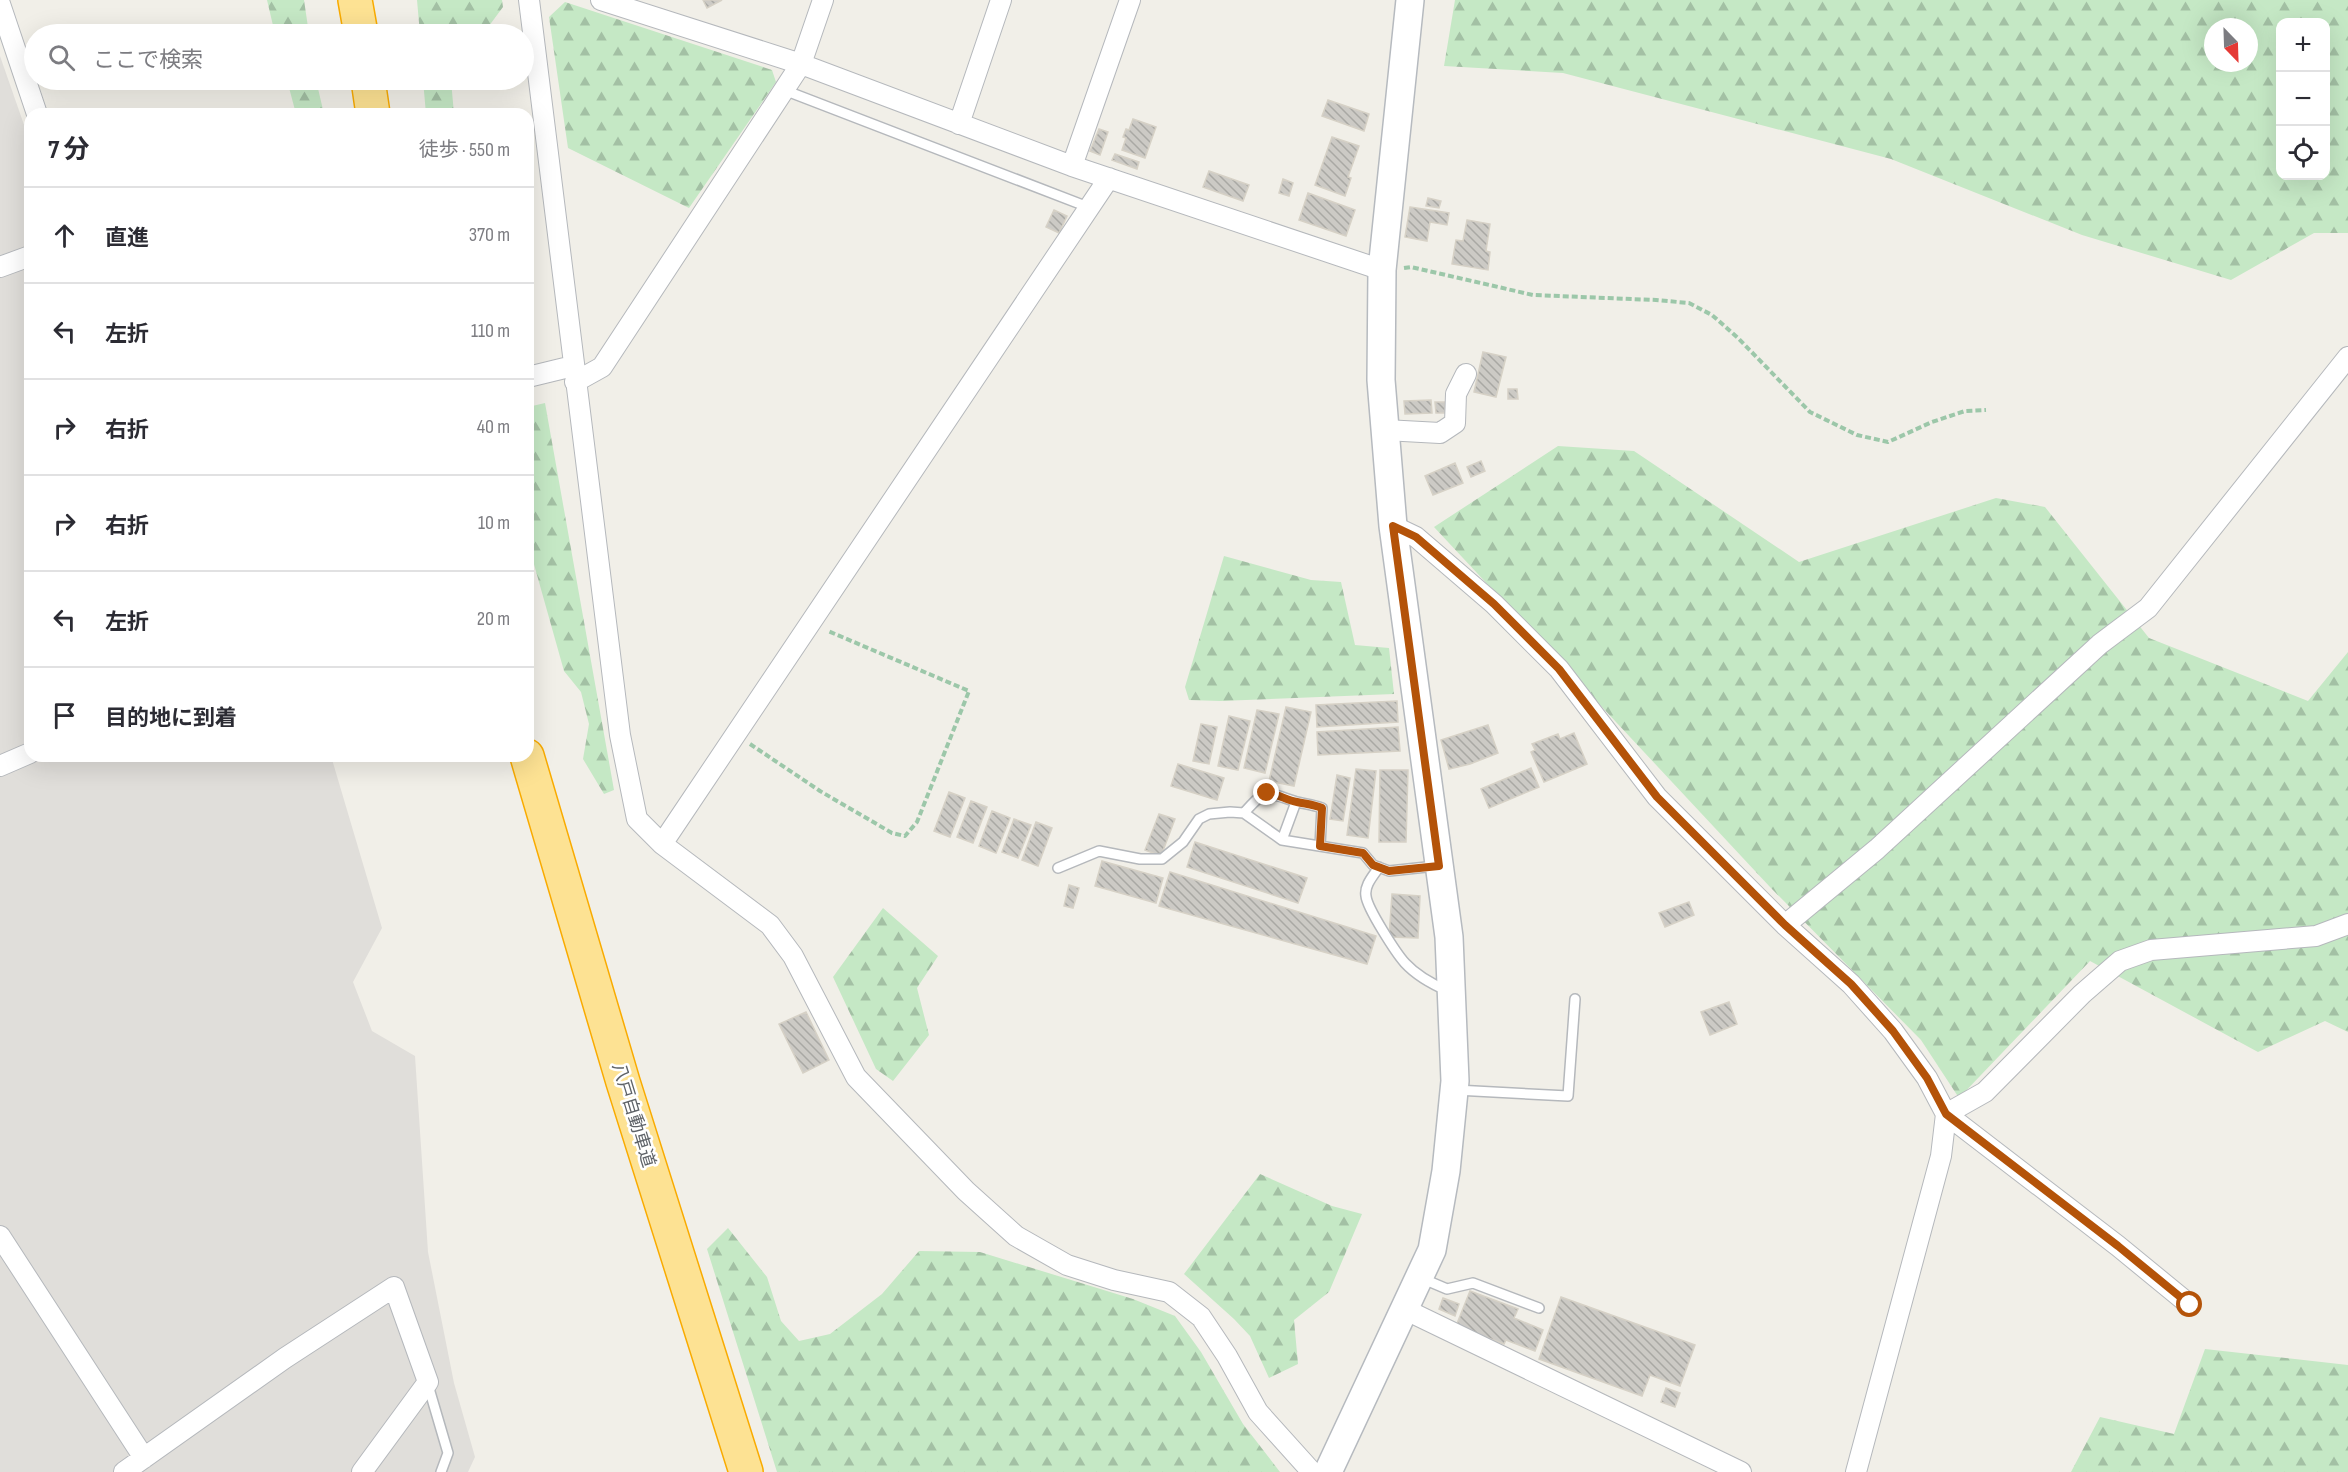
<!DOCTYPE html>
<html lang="ja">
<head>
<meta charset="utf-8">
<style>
	body { margin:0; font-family:"Sofia Sans Condensed","Noto Sans JP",sans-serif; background:#f7f7f7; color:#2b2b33 }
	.controls { position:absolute; right:18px; top:18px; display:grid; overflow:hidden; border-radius:12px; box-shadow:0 6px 24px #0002 }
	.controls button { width:54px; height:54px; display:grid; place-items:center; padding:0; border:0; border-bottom:2px solid #e1e1e2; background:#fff; color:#2b2b33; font:30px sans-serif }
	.compass { position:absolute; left:2204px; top:18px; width:54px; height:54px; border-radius:50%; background:#fff; box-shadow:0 6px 24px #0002; rotate:157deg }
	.stop { position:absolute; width:18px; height:18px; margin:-14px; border:4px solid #b45309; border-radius:50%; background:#fff }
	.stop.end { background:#b45309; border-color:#fff; box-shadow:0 2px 6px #0008 }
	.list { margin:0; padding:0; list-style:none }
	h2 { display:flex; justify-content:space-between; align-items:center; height:78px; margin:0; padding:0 24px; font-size:26px }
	h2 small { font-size:20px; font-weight:400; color:#7c7c81 }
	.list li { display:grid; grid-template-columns:39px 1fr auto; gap:18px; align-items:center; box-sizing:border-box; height:96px; padding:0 24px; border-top:2px solid #e1e1e2 }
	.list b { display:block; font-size:22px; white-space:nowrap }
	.list em { font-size:20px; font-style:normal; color:#7c7c81 }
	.icon { flex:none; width:33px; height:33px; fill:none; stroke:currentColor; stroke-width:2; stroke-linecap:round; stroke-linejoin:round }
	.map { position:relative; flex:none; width:2348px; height:1472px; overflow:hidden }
	.search { position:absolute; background:#fff; box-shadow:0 6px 24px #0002; left:24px; top:24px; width:510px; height:66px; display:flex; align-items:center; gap:15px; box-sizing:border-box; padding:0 21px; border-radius:33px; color:#7c7c81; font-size:22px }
	.panel { position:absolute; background:#fff; box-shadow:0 6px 24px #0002; left:24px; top:108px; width:510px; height:654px; border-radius:18px }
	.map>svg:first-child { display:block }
	.industrial { fill:#e0deda }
	.forest { fill:url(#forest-firs); fill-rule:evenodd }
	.building { fill:url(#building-back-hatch); stroke:#d6d1c6; stroke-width:1.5 }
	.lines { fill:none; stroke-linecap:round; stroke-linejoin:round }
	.lane-casing { stroke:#b5b8bc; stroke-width:12 }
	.street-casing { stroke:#b5b8bc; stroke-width:22 }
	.secondary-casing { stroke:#b6babf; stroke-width:30 }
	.highway-casing { stroke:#f9ab00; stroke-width:36 }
	.path { stroke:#9cc7a9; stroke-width:4; stroke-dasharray:6 3; stroke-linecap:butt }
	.lane { stroke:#fff; stroke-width:9 }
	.street { stroke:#fff; stroke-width:20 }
	.secondary { stroke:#fff; stroke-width:27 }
	.highway { stroke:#fde293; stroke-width:33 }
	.route { stroke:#b45309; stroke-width:8 }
	.labels { text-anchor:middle; stroke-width:5; stroke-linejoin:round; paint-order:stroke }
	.street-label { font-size:18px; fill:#5f6368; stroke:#fff }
</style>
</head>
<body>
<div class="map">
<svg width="2348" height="1472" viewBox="0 0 2348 1472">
	<defs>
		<pattern id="forest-firs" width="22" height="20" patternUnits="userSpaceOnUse" patternTransform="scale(1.5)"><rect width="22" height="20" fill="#c5e8c5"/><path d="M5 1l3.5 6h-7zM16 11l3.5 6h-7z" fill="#a3c0a4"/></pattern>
		<pattern id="building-back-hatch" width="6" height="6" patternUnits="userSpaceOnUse" patternTransform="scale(1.5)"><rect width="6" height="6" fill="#cccac5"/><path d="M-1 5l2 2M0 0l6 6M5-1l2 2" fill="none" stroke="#a9a8a4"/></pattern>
	</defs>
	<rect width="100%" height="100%" fill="#f1efe8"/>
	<path class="industrial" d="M0 56 30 142V756H331L382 928 353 982 372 1031 415 1056 428 1252 454 1383 475 1457 468 1472H0Z"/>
	<path class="forest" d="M267 0H304L309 34H275Z
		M417 0H502L503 7 483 34H420Z
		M1455 0H2348V233H2314L2231 280 2082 235 1891 159 1563 73 1444 66ZM2326 22V176H2280V22ZM2213 27H2249V63H2213Z
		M565 2 772 70 776 82 689 208 568 148 549 17Z
		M287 80H316L324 114H296Z
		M423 80H451L454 114H426Z
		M545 403 614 790 604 794 583 759 589 724 581 692 564 671 528 543V407Z
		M1558 446 1634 451 1799 562 1996 498 2045 507 2149 638 2308 701 2348 652V1032L2325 1021 2258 1052 2090 961 1959 1098 1921 1040 1770 887 1434 527Z
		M1224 556 1311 580 1341 582 1355 645 1389 648 1394 694 1220 701 1189 700 1185 687Z
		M883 908 938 956 917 988 929 1035 893 1081 876 1069 833 977Z
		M1260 1174 1332 1206 1362 1214 1329 1292 1294 1320 1298 1364 1269 1378 1250 1336 1234 1319 1184 1274Z
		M728 1228 767 1277 781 1321 799 1341 830 1334 882 1294 919 1251 980 1252 1133 1299 1175 1316 1201 1352 1243 1424 1280 1472H777L707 1249Z
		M2205 1349 2348 1365V1472H2071L2100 1417 2174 1434Z"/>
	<path class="building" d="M703 0H722L707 8Z
		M1328 100 1369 114 1364 131 1322 116Z
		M1133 119 1156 127 1145 158 1122 150 1126 138 1123 137 1126 129 1129 130Z
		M1099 129 1108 132 1100 155 1090 151Z
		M1332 137 1359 146 1348 177 1351 178 1345 196 1315 185Z
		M1115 154 1139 162 1137 169 1112 160Z
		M1209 171 1249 185 1243 201 1203 187Z
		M1283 179 1293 183 1289 196 1279 193Z
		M1308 193 1355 210 1346 236 1299 220Z
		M1428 198 1441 201 1439 208 1426 206Z
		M1410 207 1449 213 1447 225 1430 222 1427 241 1405 237Z
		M1054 210 1067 216 1059 233 1046 227Z
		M1467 220 1490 224 1486 251 1490 252 1488 270 1452 264 1456 240 1463 241Z
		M1483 352 1506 357 1496 397 1474 392Z
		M1508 389H1517L1518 399H1508Z
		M1431 400 1432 413 1405 414 1404 401Z
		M1435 402H1445V413H1436Z
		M1481 461 1485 471 1471 477 1467 467Z
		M1455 463 1463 483 1433 495 1425 476Z
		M1397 701 1398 722 1317 727 1316 705Z
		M1286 707 1311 712 1294 786 1269 781Z
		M1257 710 1279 714 1265 773 1244 768Z
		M1229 716 1250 721 1238 770 1218 766Z
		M1201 724 1217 727 1209 764 1193 761Z
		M1488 725 1498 753 1470 764 1449 769 1441 740Z
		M1398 727 1400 751 1318 755 1317 732Z
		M1574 733 1587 764 1544 782 1531 752 1535 750 1532 744 1558 734 1560 739Z
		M1178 764 1224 778 1217 800 1171 786Z
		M1531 768 1539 787 1489 808 1481 789Z
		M1356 769 1376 771 1368 838 1347 835Z
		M1380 770H1408L1406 842H1379Z
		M1337 775 1350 778 1343 821 1330 819Z
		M949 792 965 798 950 837 934 831Z
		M971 801 987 807 973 843 957 837Z
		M992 811 1010 818 996 853 979 846Z
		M1159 814 1175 819 1161 856 1145 850Z
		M1014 819 1031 825 1018 858 1002 852Z
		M1036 822 1052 828 1038 866 1022 860Z
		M1195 842 1307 878 1298 903 1187 867Z
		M1102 861 1163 878 1156 903 1095 886Z
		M1170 872 1376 936 1367 964 1159 906Z
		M1069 885 1079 888 1073 908 1064 906Z
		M1392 894 1420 896 1418 938 1389 937Z
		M1689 902 1694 915 1665 927 1659 913Z
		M1729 1002 1737 1024 1710 1035 1701 1012Z
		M806 1012 829 1060 803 1073 779 1024Z
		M1470 1291 1518 1309 1514 1318 1543 1330 1535 1351 1506 1340 1504 1344 1456 1326Z
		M1561 1297 1695 1345 1680 1386 1650 1375 1642 1396 1539 1359Z
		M1443 1298 1459 1304 1455 1316 1439 1309Z
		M1666 1388 1680 1393 1675 1407 1661 1402Z"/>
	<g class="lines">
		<defs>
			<path id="lane" d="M784 90 1088 207
				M1244 813C1266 788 1265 792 1294 801 1303 804 1312 804 1322 808L1320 846
				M1282 840 1296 802
				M1379 867C1374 875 1364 885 1366 896 1367 908 1396 953 1405 963 1416 975 1434 985 1448 991
				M1058 868 1099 851 1140 859H1162L1183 842 1199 819 1209 814 1230 812 1244 813 1282 840 1363 853 1373 865 1389 871 1436 866
				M1456 1090 1568 1096 1575 999
				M1421 1278 1447 1289 1473 1283 1539 1308
				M428 1385 448 1453 441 1472"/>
			<path id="street" d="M529 0 620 735 637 819 662 844 770 925 793 956 856 1077 966 1191 1016 1236 1067 1265 1114 1280 1169 1292 1201 1317 1227 1356 1258 1412 1312 1472
				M601 0 801 64 1072 166 1382 270
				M0 4 37 114
				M959 124 1001 0
				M1072 166 1130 0
				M0 267 30 256
				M528 377 573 366
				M575 382 602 367 801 64 823 0
				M1385 430 1440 433 1455 423 1456 394 1466 374
				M1393 526 1416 537 1494 604 1559 669 1657 797 1785 925 1851 984 1893 1031 1927 1078 1946 1114 2118 1246 2190 1305
				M0 766 30 753
				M662 844 1109 178
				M1785 925 1877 849 2100 644 2148 608 2348 357
				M1946 1114 1985 1092 2082 994 2120 961 2151 950 2316 936 2348 924
				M0 1236 144 1458
				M1404 1309 1741 1472
				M124 1472 285 1358 394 1287 428 1382 362 1472
				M1856 1472 1941 1156 1946 1114"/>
			<path id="secondary" d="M1328 1472 1432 1250 1446 1171 1455 1081 1449 937 1393 526 1381 380 1382 270 1410 0"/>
			<path id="highway" d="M355 0 361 34
				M368 80 373 114
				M527 756 623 1082 746 1472"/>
		</defs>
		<use href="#lane" class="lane-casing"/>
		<use href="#street" class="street-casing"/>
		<use href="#secondary" class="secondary-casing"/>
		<use href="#highway" class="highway-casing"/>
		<path class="path" d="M1404 268 1411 267 1533 295 1656 300 1689 303 1712 315 1738 338 1810 412 1857 435 1888 442 1932 422 1965 411 1986 410
			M750 744 820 791 892 833 905 836 917 822 969 691 828 631"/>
		<use href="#lane" class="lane"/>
		<use href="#street" class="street"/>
		<use href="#secondary" class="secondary"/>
		<use href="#highway" class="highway"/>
	</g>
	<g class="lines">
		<path class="route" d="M1267 793C1278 794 1286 800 1297 802 1306 804 1313 804 1322 808L1320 846 1363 853 1373 865 1389 871 1439 866 1393 526 1416 537 1494 604 1559 669 1657 797 1785 925 1851 984 1893 1031 1927 1078 1946 1114 2118 1246 2190 1305"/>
	</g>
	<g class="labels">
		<g class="street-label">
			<text transform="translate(634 1115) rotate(73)" y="6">八戸自動車道</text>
		</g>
	</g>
</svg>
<div class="controls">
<button>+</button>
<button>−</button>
<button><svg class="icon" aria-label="locate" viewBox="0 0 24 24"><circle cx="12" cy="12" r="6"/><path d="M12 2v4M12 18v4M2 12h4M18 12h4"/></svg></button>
</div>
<svg class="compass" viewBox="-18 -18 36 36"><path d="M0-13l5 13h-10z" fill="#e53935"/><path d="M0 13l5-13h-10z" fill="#7c7c81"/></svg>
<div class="stop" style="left:2190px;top:1305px"></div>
<div class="stop end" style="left:1267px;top:793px"></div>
<div class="search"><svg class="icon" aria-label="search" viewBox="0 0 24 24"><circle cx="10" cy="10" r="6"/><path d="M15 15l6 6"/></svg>ここで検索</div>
<section class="panel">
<h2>7 分<small>徒歩 · 550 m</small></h2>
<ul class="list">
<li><svg class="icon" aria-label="ahead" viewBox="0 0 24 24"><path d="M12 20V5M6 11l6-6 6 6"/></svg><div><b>直進</b></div><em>370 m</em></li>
<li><svg class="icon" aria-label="left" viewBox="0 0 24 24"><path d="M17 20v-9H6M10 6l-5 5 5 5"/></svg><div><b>左折</b></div><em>110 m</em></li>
<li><svg class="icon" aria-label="right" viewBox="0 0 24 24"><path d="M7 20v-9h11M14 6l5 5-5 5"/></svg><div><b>右折</b></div><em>40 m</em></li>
<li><svg class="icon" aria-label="right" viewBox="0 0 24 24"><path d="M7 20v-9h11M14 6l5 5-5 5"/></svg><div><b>右折</b></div><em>10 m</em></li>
<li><svg class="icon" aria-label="left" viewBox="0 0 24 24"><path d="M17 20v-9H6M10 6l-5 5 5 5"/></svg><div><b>左折</b></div><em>20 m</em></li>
<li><svg class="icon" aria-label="arrive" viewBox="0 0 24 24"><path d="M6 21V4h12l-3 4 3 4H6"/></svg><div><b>目的地に到着</b></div></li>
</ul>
</section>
</div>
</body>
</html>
